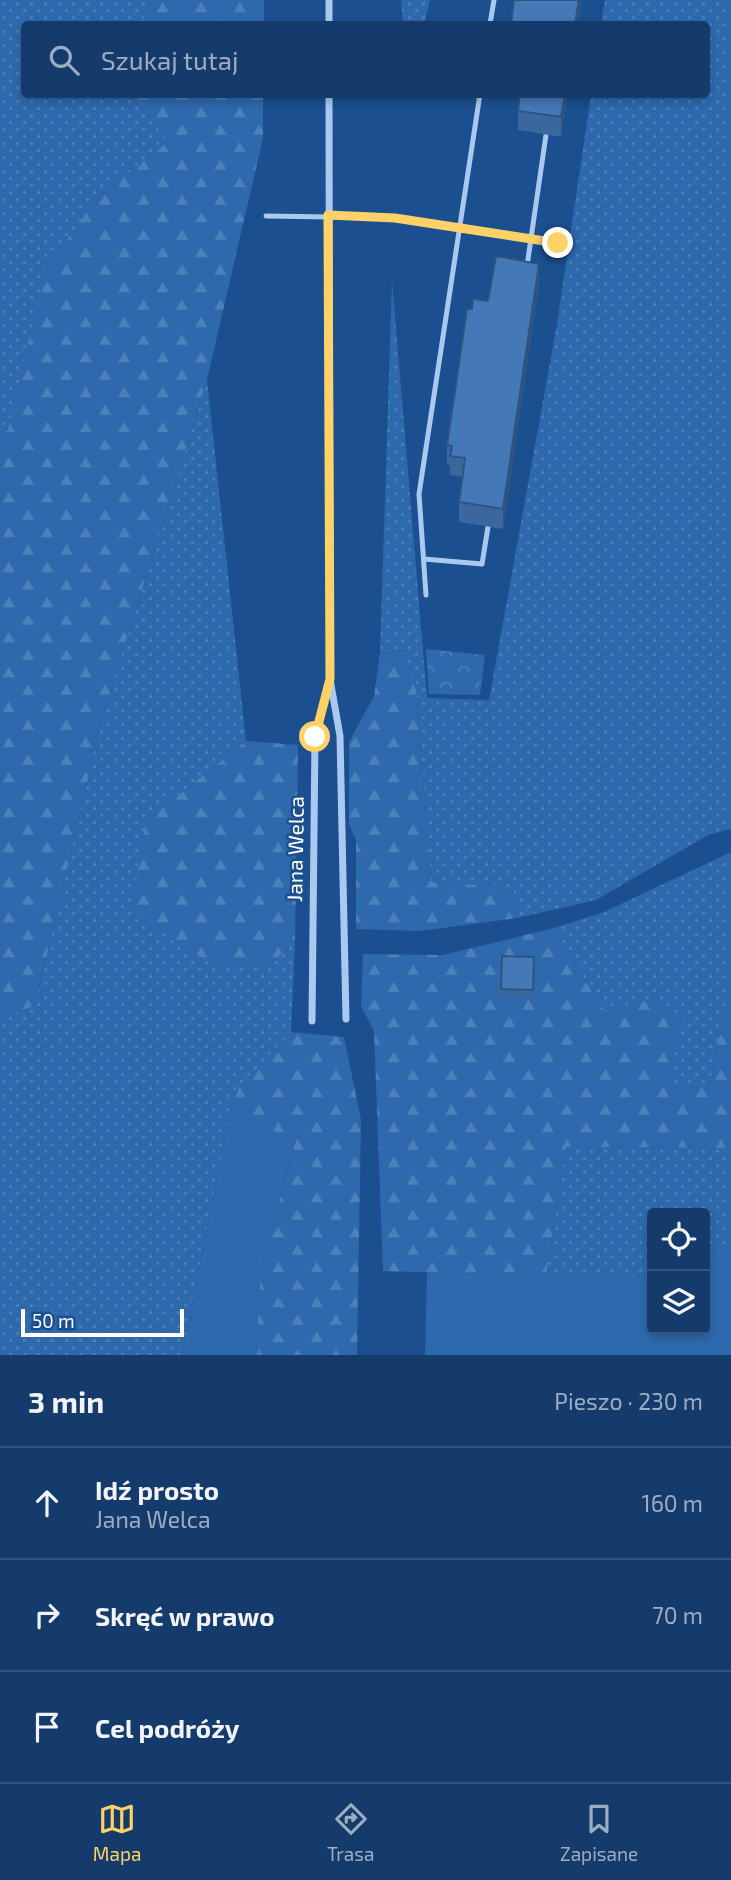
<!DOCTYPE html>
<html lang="pl">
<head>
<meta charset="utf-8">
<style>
	body { margin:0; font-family:"Exo 2",sans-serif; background:#1d4271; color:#f1f3f6 }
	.controls { position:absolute; right:21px; bottom:21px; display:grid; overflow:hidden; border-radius:7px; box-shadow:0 4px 10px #0003 }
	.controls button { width:63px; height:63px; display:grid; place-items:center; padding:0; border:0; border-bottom:2px solid #33557e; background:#143b6b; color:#f1f3f6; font:35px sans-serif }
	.scale { position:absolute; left:21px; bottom:18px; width:163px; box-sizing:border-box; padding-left:7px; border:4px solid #fff; border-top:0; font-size:19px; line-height:24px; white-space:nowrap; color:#fff; -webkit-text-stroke:5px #1b4f8f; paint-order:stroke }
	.stop { position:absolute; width:21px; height:21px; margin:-16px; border:5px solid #ffd166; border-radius:50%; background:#fff }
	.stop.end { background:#ffd166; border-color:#fff; box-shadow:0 2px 7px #0008 }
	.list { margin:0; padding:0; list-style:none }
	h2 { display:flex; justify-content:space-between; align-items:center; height:91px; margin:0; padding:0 28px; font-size:30px }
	h2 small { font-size:23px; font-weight:400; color:#9dadc1 }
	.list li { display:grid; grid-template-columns:46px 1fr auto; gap:21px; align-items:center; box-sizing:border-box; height:112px; padding:0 28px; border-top:2px solid #33557e }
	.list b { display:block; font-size:26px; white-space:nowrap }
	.list p { margin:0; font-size:23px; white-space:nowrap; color:#9dadc1 }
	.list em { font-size:23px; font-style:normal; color:#9dadc1 }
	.icon { flex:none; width:38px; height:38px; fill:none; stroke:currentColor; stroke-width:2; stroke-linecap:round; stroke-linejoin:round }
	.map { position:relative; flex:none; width:731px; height:1355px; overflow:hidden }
	.search { position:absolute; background:#143b6b; box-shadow:0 4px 10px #0003; left:21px; right:21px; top:21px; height:77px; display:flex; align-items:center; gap:18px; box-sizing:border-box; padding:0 24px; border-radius:7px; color:#9dadc1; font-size:26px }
	.sheet { height:427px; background:#143b6b }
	nav { display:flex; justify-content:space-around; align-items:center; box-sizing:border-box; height:98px; border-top:2px solid #33557e; background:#143b6b; font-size:19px; color:#9dadc1 }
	nav a { display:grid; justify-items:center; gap:4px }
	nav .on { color:#ffd166 }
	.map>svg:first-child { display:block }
	.grass { fill:url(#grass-dots) }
	.forest { fill:url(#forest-firs) }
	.park { fill:url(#park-crowns) }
	.garden { fill:#2e69ad }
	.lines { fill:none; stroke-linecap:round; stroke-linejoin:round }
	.service { stroke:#a9c9ee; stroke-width:5 }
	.minor { stroke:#a9c9ee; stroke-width:7 }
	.wall { fill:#3a679d }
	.shaded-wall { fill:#305480 }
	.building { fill:#4478b7; stroke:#305480; stroke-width:2 }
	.route { stroke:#ffd166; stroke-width:9 }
	.labels { text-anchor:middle; stroke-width:5; stroke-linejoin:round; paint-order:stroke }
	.street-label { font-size:21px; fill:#fff; stroke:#1b4f8f }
</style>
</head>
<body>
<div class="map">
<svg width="731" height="1355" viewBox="0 0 731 1355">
	<defs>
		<pattern id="grass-dots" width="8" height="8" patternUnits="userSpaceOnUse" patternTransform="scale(1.75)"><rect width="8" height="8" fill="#2e69ad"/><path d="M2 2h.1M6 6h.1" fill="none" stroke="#4d80b9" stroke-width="1.8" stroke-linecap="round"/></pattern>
		<pattern id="forest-firs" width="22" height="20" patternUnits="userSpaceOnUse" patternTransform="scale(1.75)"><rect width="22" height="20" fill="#2e69ad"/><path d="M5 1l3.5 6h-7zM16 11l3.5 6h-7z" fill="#4d80b9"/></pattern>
		<pattern id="park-crowns" width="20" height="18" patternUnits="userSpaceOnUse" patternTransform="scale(1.75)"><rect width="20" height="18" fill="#2e69ad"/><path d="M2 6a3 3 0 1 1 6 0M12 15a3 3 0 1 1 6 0" fill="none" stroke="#4d80b9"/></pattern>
	</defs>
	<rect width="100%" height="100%" fill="#1b4f8f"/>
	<path class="grass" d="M0 0H156L140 24H24V94L128 95 169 141 99 196 8 431 0 432Z
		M401 0H430L424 24H403Z
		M605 0H731V829L708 835 596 900 517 918 513 887 431 882 415 675 401 651 380 654 392 281 427 698 489 700 557 324 591 95 706 94V24H601Z
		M207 380 246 741 146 821 268 965 295 943 291 1032 238 1089 230 1112 182 1355H0V1017L35 1006 103 715Z
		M731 852V1016L721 1014 710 1087H667L654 998 605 1012 554 928 604 912Z
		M566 1147 731 1148V1249L705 1250V1213H652V1278L546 1276Z"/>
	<path class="forest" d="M156 0H264V24H140Z
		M128 95H263V138L207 380 103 715 35 1006 0 1017V432L8 431 45 270 99 196 169 141Z
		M401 651 415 675 431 882 513 887 517 918 420 931 356 929V840L349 825V742L374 696 380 654Z
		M246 741 298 745 295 943 268 965 212 963 131 913 146 821Z
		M554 928 605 1012 654 998 683 1018 667 1087H710L721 1014 731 1016V1148L566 1147 546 1276 383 1271 374 1031 361 1006 363 954 443 955Z
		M291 1032 344 1037 361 1120 357 1355H256L260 1275 295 1141 230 1112 238 1089Z"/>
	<path class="park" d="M426 649 485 655 480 695 429 694Z"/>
	<path class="garden" d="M230 1112 295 1140 260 1275 256 1355H182Z
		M731 1249V1355H425L427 1272 652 1278V1329H705V1250Z"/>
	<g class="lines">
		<path class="service" d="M490 24 494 0
			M266 216 395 218 558 243
			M527 266 546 135
			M424 559 482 564 488 527
			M426 595 419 494 480 94"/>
		<path class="minor" d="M329 0V24
			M329 94 330 679 340 736 346 1019
			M312 1021 315 737 329 683"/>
	</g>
	<path class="wall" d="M568 94 561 137 518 130V111Z
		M539 283 503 529 459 522V502L462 477 450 475V465H447V445L472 309 488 301Z
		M502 956 534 957 533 997H501Z"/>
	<path class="shaded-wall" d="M579 0H582L578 24H575Z
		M565 94H568L561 137V117Z
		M539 264V283L503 529V509Z"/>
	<path class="building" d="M514 0H579L575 24H511Z
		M520 94H565L561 117 518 111Z
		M496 256 539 264 503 509 459 502 465 458 450 456 452 446 447 445 467 309H472L473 299 488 301Z
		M502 956 534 957 533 990 501 989Z"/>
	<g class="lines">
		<path class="route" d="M315 737 330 679 328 215 395 218 558 243"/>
	</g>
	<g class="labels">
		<g class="street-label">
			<text transform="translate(296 849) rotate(-89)" y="7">Jana Welca</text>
		</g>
	</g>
</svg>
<div class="controls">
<button><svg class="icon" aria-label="locate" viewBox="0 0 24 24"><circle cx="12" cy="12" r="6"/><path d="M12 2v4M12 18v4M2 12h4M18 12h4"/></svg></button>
<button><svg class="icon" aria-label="layers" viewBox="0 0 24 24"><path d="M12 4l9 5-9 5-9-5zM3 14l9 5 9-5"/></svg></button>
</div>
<div class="scale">50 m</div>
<div class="stop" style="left:315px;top:737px"></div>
<div class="stop end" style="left:558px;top:243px"></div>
<div class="search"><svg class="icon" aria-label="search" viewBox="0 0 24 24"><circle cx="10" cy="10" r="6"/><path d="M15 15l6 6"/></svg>Szukaj tutaj</div>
</div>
<section class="sheet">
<h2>3 min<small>Pieszo · 230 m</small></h2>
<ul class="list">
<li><svg class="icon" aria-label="ahead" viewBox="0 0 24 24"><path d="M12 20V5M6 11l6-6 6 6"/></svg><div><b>Idź prosto</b><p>Jana Welca</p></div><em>160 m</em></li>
<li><svg class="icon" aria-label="right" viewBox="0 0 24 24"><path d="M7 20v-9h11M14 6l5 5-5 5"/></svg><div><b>Skręć w prawo</b></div><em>70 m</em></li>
<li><svg class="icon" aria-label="arrive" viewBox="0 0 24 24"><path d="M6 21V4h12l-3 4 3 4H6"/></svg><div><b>Cel podróży</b></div></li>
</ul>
</section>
<nav>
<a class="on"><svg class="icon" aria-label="map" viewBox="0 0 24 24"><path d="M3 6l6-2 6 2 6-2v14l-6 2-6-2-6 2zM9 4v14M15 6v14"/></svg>Mapa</a>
<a><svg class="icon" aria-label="directions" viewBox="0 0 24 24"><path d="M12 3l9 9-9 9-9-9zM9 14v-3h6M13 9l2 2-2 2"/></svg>Trasa</a>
<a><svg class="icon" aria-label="saved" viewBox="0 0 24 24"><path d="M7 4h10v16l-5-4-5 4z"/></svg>Zapisane</a>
</nav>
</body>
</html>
